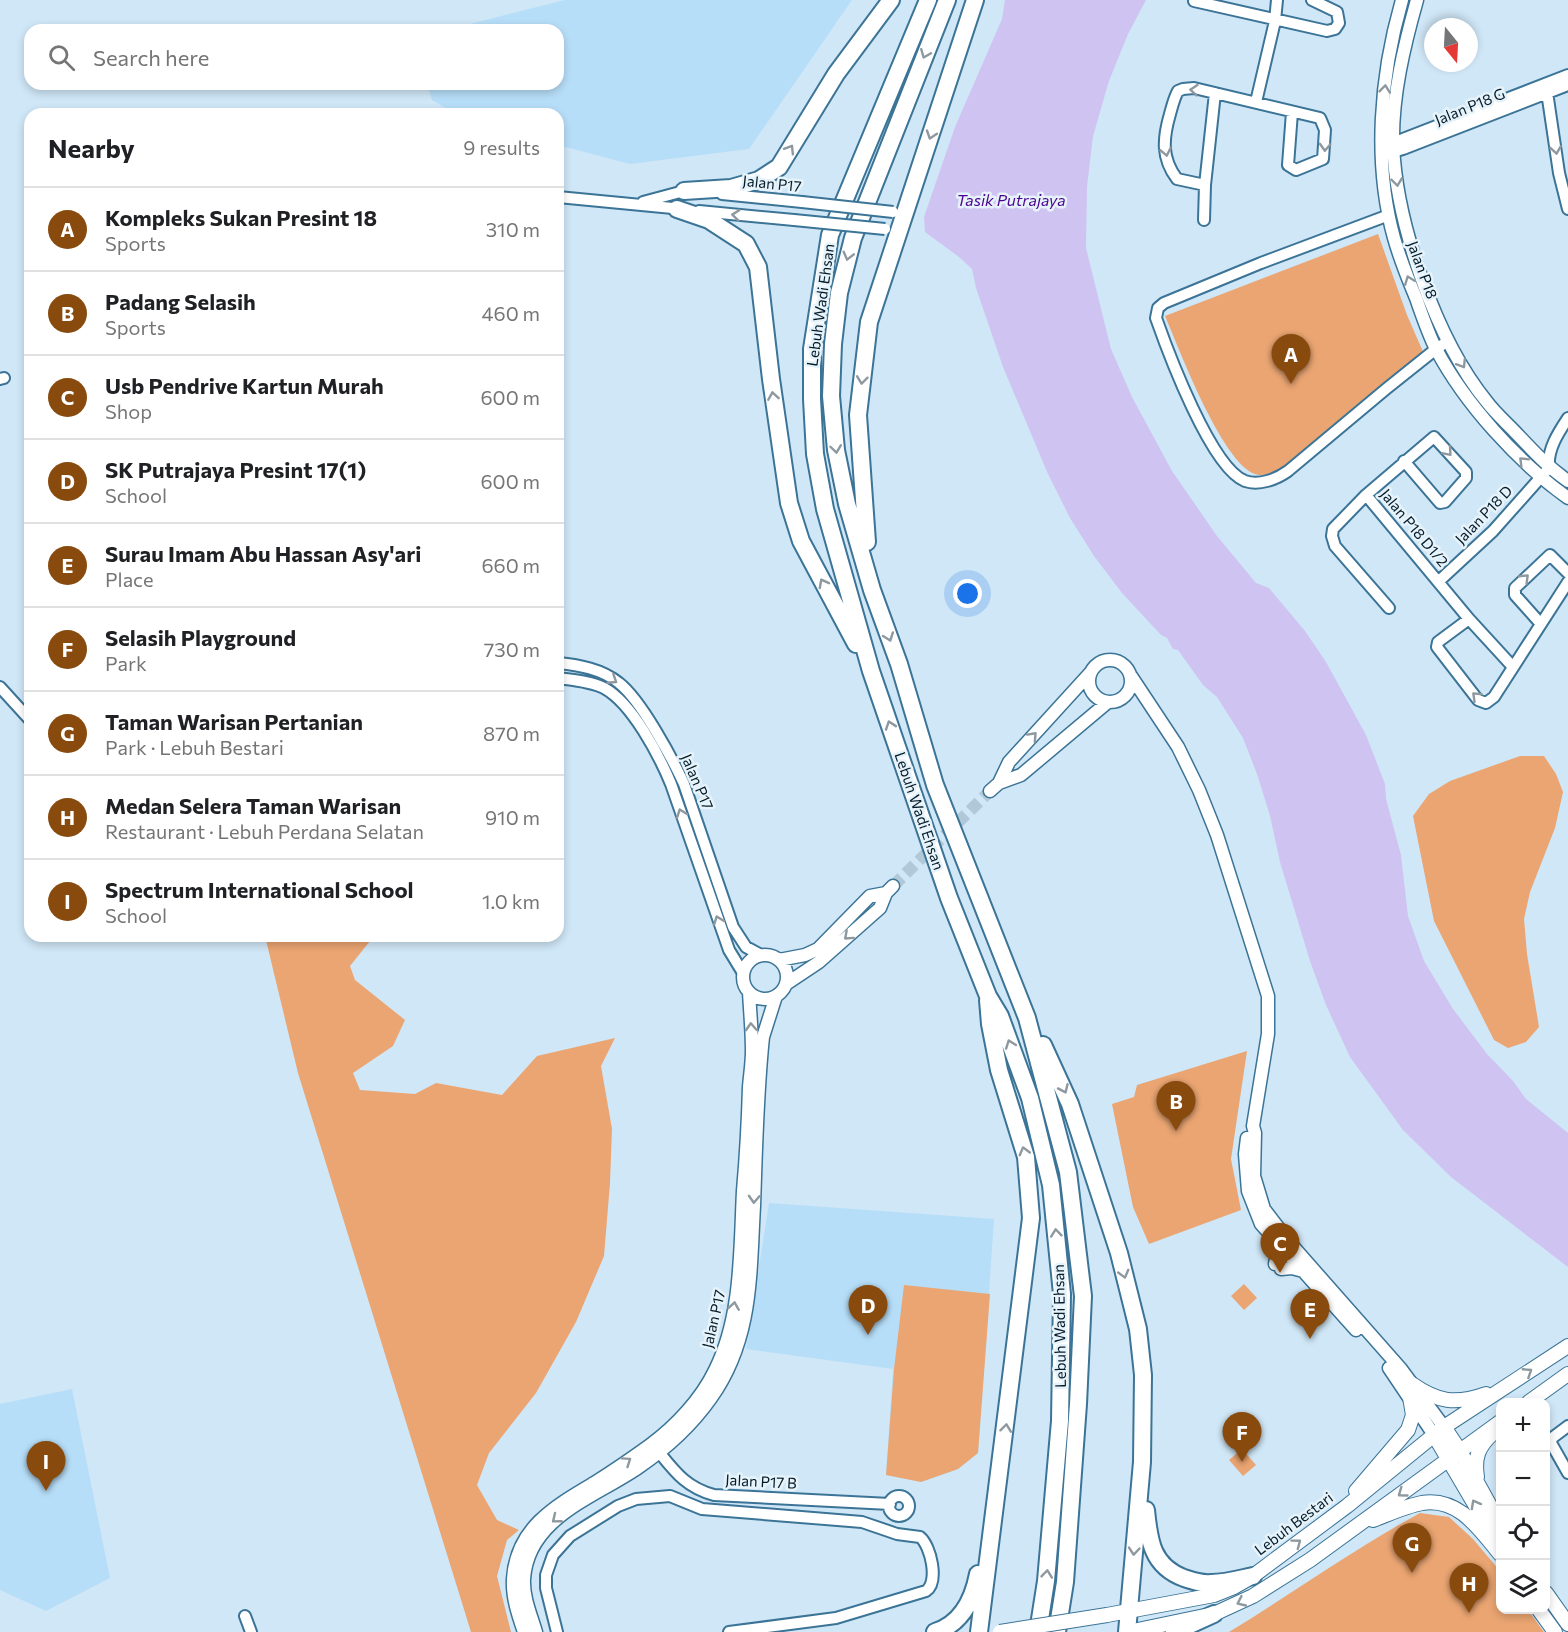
<!DOCTYPE html>
<html lang="en">
<head>
<meta charset="utf-8">
<style>
	body { margin:0; font-family:Commissioner,sans-serif; background:#f6f6f6; color:#202124 }
	.controls { position:absolute; right:18px; bottom:18px; display:grid; overflow:hidden; border-radius:12px; box-shadow:0 3px 9px #0003 }
	.controls button { width:54px; height:54px; display:grid; place-items:center; padding:0; border:0; border-bottom:2px solid #e0e0e0; background:#fff; color:#202124; font:30px sans-serif }
	.compass { position:absolute; left:1424px; top:18px; width:54px; height:54px; border-radius:50%; background:#fff; box-shadow:0 3px 9px #0003; rotate:162deg }
	.you { position:absolute; left:968px; top:594px; width:21px; height:21px; margin:-15px; border:4px solid #fff; border-radius:50%; background:#1a73e8; box-shadow:0 0 0 9px #1a73e833 }
	.badge { display:grid; place-items:center; width:39px; height:39px; border-radius:50%; background:#894a0e; color:#fff; font-size:20px; font-weight:700 }
	.pin { position:absolute; translate:-50% -50px; filter:drop-shadow(0 2px 3px #0008) }
	.pin::after { content:''; position:absolute; top:32px; width:21px; height:18px; background:inherit; clip-path:polygon(0 0,100% 0,50% 100%) }
	.list { margin:0; padding:0; list-style:none }
	h2 { display:flex; justify-content:space-between; align-items:center; height:78px; margin:0; padding:0 24px; font-size:26px }
	h2 small { font-size:20px; font-weight:400; color:#757577 }
	.list li { display:grid; grid-template-columns:39px 1fr auto; gap:18px; align-items:center; box-sizing:border-box; height:84px; padding:0 24px; border-top:2px solid #e0e0e0 }
	.list b { display:block; font-size:22px; white-space:nowrap }
	.list p { margin:0; font-size:20px; white-space:nowrap; color:#757577 }
	.list em { font-size:20px; font-style:normal; color:#757577 }
	.icon { flex:none; width:33px; height:33px; fill:none; stroke:currentColor; stroke-width:2; stroke-linecap:round; stroke-linejoin:round }
	.map { position:relative; flex:none; width:1568px; height:1632px; overflow:hidden }
	.search { position:absolute; background:#fff; box-shadow:0 3px 9px #0003; left:24px; top:24px; width:540px; height:66px; display:flex; align-items:center; gap:15px; box-sizing:border-box; padding:0 21px; border-radius:18px; color:#757577; font-size:22px }
	.panel { position:absolute; background:#fff; box-shadow:0 3px 9px #0003; left:24px; top:108px; width:540px; height:834px; border-radius:18px }
	.map>svg:first-child { display:block }
	.built { fill:#b7def8 }
	.green { fill:#eaa572 }
	.water { fill:#cfc3f1 }
	.lines { fill:none; stroke-linecap:round; stroke-linejoin:round }
	.tertiary-tunnel { stroke:#b1c8d8; stroke-width:12; stroke-dasharray:12 6; stroke-linecap:butt }
	.minor-casing { stroke:#3b7496; stroke-width:14 }
	.tertiary-casing { stroke:#3b7496; stroke-width:15 }
	.secondary-casing { stroke:#3b7496; stroke-width:16 }
	.primary-casing { stroke:#3b7496; stroke-width:20 }
	.minor { stroke:#fff; stroke-width:10 }
	.tertiary { stroke:#fff; stroke-width:12 }
	.secondary { stroke:#fff; stroke-width:14 }
	.primary { stroke:#fff; stroke-width:16 }
	.minor-bridge-casing { stroke:#3b7496; stroke-width:14; stroke-linecap:butt }
	.secondary-bridge-casing { stroke:#3b7496; stroke-width:16; stroke-linecap:butt }
	.minor-bridge { stroke:#fff; stroke-width:10 }
	.secondary-bridge { stroke:#fff; stroke-width:14 }
	.oneway { stroke:#8e989f }
	.labels { text-anchor:middle; stroke-width:5; stroke-linejoin:round; paint-order:stroke }
	.street-label { font-size:15px; fill:#041b29; stroke:#e7f3fa }
	.water-label { font-size:16px; font-style:italic; fill:#4c0390; stroke:#e7f3fa }
</style>
</head>
<body>
<div class="map">
<svg width="1568" height="1632" viewBox="0 0 1568 1632">
	<rect width="100%" height="100%" fill="#d0e7f7"/>
	<path class="built" d="M565 0H852L749 149 630 164 558 145V114H456L432 100 427 84H558V30H446Z
		M769 1203 994 1219 978 1453 958 1469 921 1482 886 1475 893 1369 746 1349Z
		M72 1389 110 1578 46 1611 0 1590V1404Z"/>
	<path class="green" d="M1378 234 1407 315 1424 354 1292 461C1283 467 1270 476 1259 475 1225 472 1178 346 1165 316Z
		M1520 756H1544L1556 774 1563 792 1555 828 1530 892 1524 919 1527 954 1539 1027 1526 1042 1508 1048 1494 1040 1434 921 1413 816 1429 794 1450 781Z
		M265 936H374L350 966 355 980 405 1020 393 1046 353 1073 360 1090 415 1094 436 1083 502 1095 537 1056 615 1038 601 1066 612 1129 610 1183 604 1256 576 1322 536 1393 489 1453 477 1485 497 1520 519 1530 507 1540 497 1576 511 1632H471L298 1073Z
		M1247 1051 1231 1159 1241 1210 1149 1244 1133 1207 1112 1104 1134 1097 1137 1085Z
		M1244 1284 1257 1298 1244 1310 1231 1296Z
		M904 1285 990 1294 978 1453 958 1469 921 1482 886 1475 894 1369Z
		M1242 1449 1256 1465 1243 1476 1229 1460Z
		M1420 1513 1449 1517 1473 1539 1500 1571V1610H1528L1544 1632H1229C1293 1593 1354 1549 1420 1513Z"/>
	<path class="water" d="M1005 0H1146L1128 34 1109 81 1093 136 1087 187 1086 248 1111 349 1132 397 1172 471 1217 536 1256 583 1269 588 1305 631 1326 662 1366 735 1385 784 1386 799 1401 855 1408 916 1424 961 1453 1009 1487 1054 1513 1081 1526 1099 1568 1133V1267L1451 1177 1403 1130 1350 1057 1326 1005 1310 961 1280 862 1270 816 1257 774 1243 738 1217 697 1203 685 1178 650 1173 649 1167 638 1161 635 1122 593 1094 556 1070 518 1048 474 1003 367 976 288 972 269 959 257 925 232 924 217 955 127 1002 19Z"/>
	<g class="lines">
		<path class="tertiary-tunnel" d="M893 886 990 791"/>
		<defs>
			<path id="minor" d="M1194 1 1327 31 1335 29 1339 23 1337 12 1312 0
				M1547 92 1559 173 1568 209
				M1256 102 1275 21 1277 0
				M1386 144 1403 139 1568 75
				M1386 154 1403 149 1568 85
				M1205 185 1177 179C1161 158 1163 138 1170 114 1172 107 1174 98 1178 91L1183 89 1194 88 1320 118 1325 130 1323 159 1296 170 1288 165 1292 112
				M722 194 802 202
				M558 197 683 209
				M643 202 684 191H688
				M699 211 794 220
				M1389 215 1261 263 1164 303 1158 308 1156 318C1168 352 1211 468 1245 481 1259 486 1277 479 1288 471L1386 389 1436 349 1448 341
				M1204 220 1205 185 1215 93
				M0 379 4 378
				M1366 495 1469 619 1513 667
				M1439 581 1493 531 1549 468C1547 450 1558 433 1568 418
				M1389 608 1335 546 1332 536 1333 529 1366 495 1434 437 1466 472V478L1445 502 1440 503 1404 461
				M1469 619 1438 642 1437 647 1478 700 1486 703 1494 697 1568 582
				M1540 623 1515 595V588L1550 555 1568 573
				M558 663C579 665 602 669 619 683 641 700 672 758 684 784L733 927 746 947 761 955
				M558 678C573 680 590 681 604 688 632 703 659 755 671 784L729 950 743 973
				M0 687 30 720
				M1568 1426 1552 1438 1551 1443 1568 1473
				M654 1446C673 1469 684 1487 714 1495L890 1504
				M889 1506a10 10 0 1 1 20 0a10 10 0 1 1-20 0Z
				M245 1616 251 1632
				M557 1632 546 1588V1575L553 1555 570 1536 618 1506 636 1499 670 1496 702 1509 862 1522 897 1534 920 1537C931 1546 939 1582 926 1591L836 1618 729 1632"/>
			<path id="tertiary" d="M1402 0C1380 76 1373 162 1394 238 1400 259 1408 279 1416 298 1422 315 1428 333 1436 349 1465 404 1518 462 1568 498
				M1417 0C1404 46 1392 96 1393 144 1396 223 1436 340 1487 402 1496 414 1508 424 1518 435 1534 452 1549 468 1568 481
				M1089 681a21 21 0 1 1 42 0a21 21 0 1 1-42 0Z
				M1131 676 1178 747 1199 790 1217 835 1268 996V1034L1253 1126 1255 1133 1254 1176 1264 1209 1290 1243 1401 1369 1444 1427
				M999 783 1021 775 1108 702
				M990 791 999 783 1009 762 1091 672
				M743 977a22 22 0 1 1 44 0a22 22 0 1 1-44 0Z
				M779 960 805 955 818 949 870 896 886 893
				M786 984 819 962 880 908 886 893 893 886
				M1247 1138 1245 1154 1248 1191 1261 1224 1356 1330
				M1275 1241 1277 1253 1275 1264
				M1281 1269 1292 1268 1303 1271
				M1389 1368 1434 1435
				M524 1632C518 1615 512 1597 513 1579 516 1528 555 1506 594 1483 613 1471 632 1458 650 1445 676 1426 701 1399 715 1370 742 1316 740 1250 743 1191 746 1157 748 1122 749 1087 750 1075 752 1063 752 1051 752 1031 750 1011 749 992
				M536 1632C531 1615 523 1597 524 1579 528 1517 596 1497 639 1467 667 1448 692 1425 711 1398 753 1339 750 1274 754 1206 756 1150 757 1093 763 1037L776 996"/>
			<path id="secondary" d="M1412 1384C1438 1402 1455 1405 1486 1394
				M1529 1402 1568 1374
				M1444 1427 1460 1451 1500 1524
				M1434 1435 1494 1537
				M1477 1477C1474 1458 1478 1447 1492 1434
				M1356 1491 1408 1430 1413 1415 1410 1397
				M1373 1520C1389 1514 1406 1506 1422 1503 1459 1497 1480 1530 1500 1554
				M1546 1593 1568 1624
				M1539 1610 1555 1632
				M1107 1615 1214 1595 1234 1587 1253 1576 1347 1506 1444 1427 1568 1346
				M1128 1632 1214 1614 1253 1596 1310 1560 1500 1422"/>
			<path id="primary" d="M928 0 830 235 812 349V399L815 454 825 509 871 671 949 898 988 996 1000 1016 1030 1098 1051 1185 1062 1294 1060 1421 1046 1581 1038 1632
				M947 0 853 238 839 293 833 344 831 396 836 450 847 504 872 590 899 664 935 785 1027 1018 1068 1172 1083 1296 1078 1404 1065 1582 1057 1632
				M684 191 731 188 759 180 779 167 836 74 891 0
				M677 209 709 220 746 244 758 267 771 379 789 503 801 541 856 644
				M867 542 858 415 869 322 975 0
				M1043 1045 1070 1104 1119 1253 1138 1329 1143 1375 1142 1462 1127 1632
				M1146 1510C1149 1541 1152 1566 1184 1578 1193 1581 1202 1584 1211 1583 1225 1583 1239 1579 1253 1576
				M935 1632C961 1624 973 1600 978 1574
				M979 1632 1031 1218 1026 1157 999 1070 990 1024 988 1000
				M1174 1632 1214 1614"/>
		</defs>
		<use href="#minor" class="minor-casing"/>
		<use href="#tertiary" class="tertiary-casing"/>
		<use href="#secondary" class="secondary-casing"/>
		<use href="#primary" class="primary-casing"/>
		<use href="#minor" class="minor"/>
		<use href="#tertiary" class="tertiary"/>
		<use href="#secondary" class="secondary"/>
		<use href="#primary" class="primary"/>
		<defs>
			<path id="minor-bridge" d="M802 202 893 212
				M794 220 885 229"/>
			<path id="secondary-bridge" d="M1000 1632 1107 1615"/>
		</defs>
		<use href="#minor-bridge" class="minor-bridge-casing"/>
		<use href="#secondary-bridge" class="secondary-bridge-casing"/>
		<use href="#minor-bridge" class="minor-bridge"/>
		<use href="#secondary-bridge" class="secondary-bridge"/>
	</g>
	<defs><path id="oneway-chevron" d="M-2-3.5L2.5 0L-2 3.5" fill="none" stroke-width="1.6" stroke-linecap="round" stroke-linejoin="round" transform="scale(1.5)"/></defs>
	<g class="oneway">
		<use href="#oneway-chevron" transform="translate(925 54) rotate(112)"/>
		<use href="#oneway-chevron" transform="translate(1385 89) rotate(-84)"/>
		<use href="#oneway-chevron" transform="translate(1194 90) rotate(-175)"/>
		<use href="#oneway-chevron" transform="translate(931 135) rotate(108)"/>
		<use href="#oneway-chevron" transform="translate(1325 147) rotate(92)"/>
		<use href="#oneway-chevron" transform="translate(790 149) rotate(-58)"/>
		<use href="#oneway-chevron" transform="translate(1556 150) rotate(81)"/>
		<use href="#oneway-chevron" transform="translate(1166 152) rotate(79)"/>
		<use href="#oneway-chevron" transform="translate(1397 182) rotate(83)"/>
		<use href="#oneway-chevron" transform="translate(736 215) rotate(-174)"/>
		<use href="#oneway-chevron" transform="translate(848 256) rotate(104)"/>
		<use href="#oneway-chevron" transform="translate(1409 280) rotate(-111)"/>
		<use href="#oneway-chevron" transform="translate(1462 364) rotate(58)"/>
		<use href="#oneway-chevron" transform="translate(862 380) rotate(97)"/>
		<use href="#oneway-chevron" transform="translate(773 396) rotate(-99)"/>
		<use href="#oneway-chevron" transform="translate(836 449) rotate(82)"/>
		<use href="#oneway-chevron" transform="translate(1448 452) rotate(49)"/>
		<use href="#oneway-chevron" transform="translate(1523 461) rotate(-135)"/>
		<use href="#oneway-chevron" transform="translate(1525 578) rotate(-45)"/>
		<use href="#oneway-chevron" transform="translate(823 583) rotate(-118)"/>
		<use href="#oneway-chevron" transform="translate(889 637) rotate(70)"/>
		<use href="#oneway-chevron" transform="translate(613 680) rotate(33)"/>
		<use href="#oneway-chevron" transform="translate(1476 696) rotate(-136)"/>
		<use href="#oneway-chevron" transform="translate(890 725) rotate(-109)"/>
		<use href="#oneway-chevron" transform="translate(1033 736) rotate(-47)"/>
		<use href="#oneway-chevron" transform="translate(681 813) rotate(-110)"/>
		<use href="#oneway-chevron" transform="translate(718 920) rotate(-110)"/>
		<use href="#oneway-chevron" transform="translate(848 936) rotate(138)"/>
		<use href="#oneway-chevron" transform="translate(751 1027) rotate(-93)"/>
		<use href="#oneway-chevron" transform="translate(1010 1044) rotate(-110)"/>
		<use href="#oneway-chevron" transform="translate(1064 1089) rotate(66)"/>
		<use href="#oneway-chevron" transform="translate(1024 1151) rotate(-105)"/>
		<use href="#oneway-chevron" transform="translate(754 1199) rotate(93)"/>
		<use href="#oneway-chevron" transform="translate(1056 1233) rotate(-96)"/>
		<use href="#oneway-chevron" transform="translate(1124 1274) rotate(75)"/>
		<use href="#oneway-chevron" transform="translate(734 1306) rotate(-81)"/>
		<use href="#oneway-chevron" transform="translate(1528 1372) rotate(-33)"/>
		<use href="#oneway-chevron" transform="translate(1006 1428) rotate(-83)"/>
		<use href="#oneway-chevron" transform="translate(627 1461) rotate(-34)"/>
		<use href="#oneway-chevron" transform="translate(1402 1493) rotate(144)"/>
		<use href="#oneway-chevron" transform="translate(1475 1504) rotate(-119)"/>
		<use href="#oneway-chevron" transform="translate(556 1519) rotate(141)"/>
		<use href="#oneway-chevron" transform="translate(1297 1543) rotate(-37)"/>
		<use href="#oneway-chevron" transform="translate(1134 1551) rotate(95)"/>
		<use href="#oneway-chevron" transform="translate(1047 1574) rotate(-84)"/>
		<use href="#oneway-chevron" transform="translate(1241 1602) rotate(155)"/>
	</g>
	<g class="labels">
		<g class="street-label">
			<text transform="translate(1470 107) rotate(-22)" y="5">Jalan P18 G</text>
			<text transform="translate(772 184) rotate(6)" y="5">Jalan P17</text>
			<text transform="translate(1422 270) rotate(70)" y="5">Jalan P18</text>
			<text transform="translate(821 305) rotate(-82)" y="5">Lebuh Wadi Ehsan</text>
			<text transform="translate(1484 515) rotate(-46)" y="5">Jalan P18 D</text>
			<text transform="translate(1414 528) rotate(50)" y="5">Jalan P18 D1/2</text>
			<text transform="translate(697 782) rotate(67)" y="5">Jalan P17</text>
			<text transform="translate(919 811) rotate(71)" y="5">Lebuh Wadi Ehsan</text>
			<text transform="translate(714 1319) rotate(-77)" y="5">Jalan P17</text>
			<text transform="translate(1060 1326) rotate(-91)" y="5">Lebuh Wadi Ehsan</text>
			<text transform="translate(761 1482) rotate(3)" y="5">Jalan P17 B</text>
			<text transform="translate(1294 1524) rotate(-37)" y="5">Lebuh Bestari</text>
		</g>
		<g class="water-label">
			<text x="1011" y="206">Tasik Putrajaya</text>
		</g>
	</g>
</svg>
<div class="controls">
<button>+</button>
<button>−</button>
<button><svg class="icon" aria-label="locate" viewBox="0 0 24 24"><circle cx="12" cy="12" r="6"/><path d="M12 2v4M12 18v4M2 12h4M18 12h4"/></svg></button>
<button><svg class="icon" aria-label="layers" viewBox="0 0 24 24"><path d="M12 4l9 5-9 5-9-5zM3 14l9 5 9-5"/></svg></button>
</div>
<svg class="compass" viewBox="-18 -18 36 36"><path d="M0-13l5 13h-10z" fill="#e53935"/><path d="M0 13l5-13h-10z" fill="#757577"/></svg>
<div class="you"></div>
<div class="pin badge" style="left:1291px;top:384px">A</div>
<div class="pin badge" style="left:1176px;top:1131px">B</div>
<div class="pin badge" style="left:1280px;top:1273px">C</div>
<div class="pin badge" style="left:868px;top:1335px">D</div>
<div class="pin badge" style="left:1310px;top:1339px">E</div>
<div class="pin badge" style="left:1242px;top:1462px">F</div>
<div class="pin badge" style="left:1412px;top:1573px">G</div>
<div class="pin badge" style="left:1469px;top:1613px">H</div>
<div class="pin badge" style="left:46px;top:1491px">I</div>
<div class="search"><svg class="icon" aria-label="search" viewBox="0 0 24 24"><circle cx="10" cy="10" r="6"/><path d="M15 15l6 6"/></svg>Search here</div>
<section class="panel">
<h2>Nearby<small>9 results</small></h2>
<ul class="list">
<li><span class="badge">A</span><div><b>Kompleks Sukan Presint 18</b><p>Sports</p></div><em>310 m</em></li>
<li><span class="badge">B</span><div><b>Padang Selasih</b><p>Sports</p></div><em>460 m</em></li>
<li><span class="badge">C</span><div><b>Usb Pendrive Kartun Murah</b><p>Shop</p></div><em>600 m</em></li>
<li><span class="badge">D</span><div><b>SK Putrajaya Presint 17(1)</b><p>School</p></div><em>600 m</em></li>
<li><span class="badge">E</span><div><b>Surau Imam Abu Hassan Asy'ari</b><p>Place</p></div><em>660 m</em></li>
<li><span class="badge">F</span><div><b>Selasih Playground</b><p>Park</p></div><em>730 m</em></li>
<li><span class="badge">G</span><div><b>Taman Warisan Pertanian</b><p>Park · Lebuh Bestari</p></div><em>870 m</em></li>
<li><span class="badge">H</span><div><b>Medan Selera Taman Warisan</b><p>Restaurant · Lebuh Perdana Selatan</p></div><em>910 m</em></li>
<li><span class="badge">I</span><div><b>Spectrum International School</b><p>School</p></div><em>1.0 km</em></li>
</ul>
</section>
</div>
</body>
</html>
